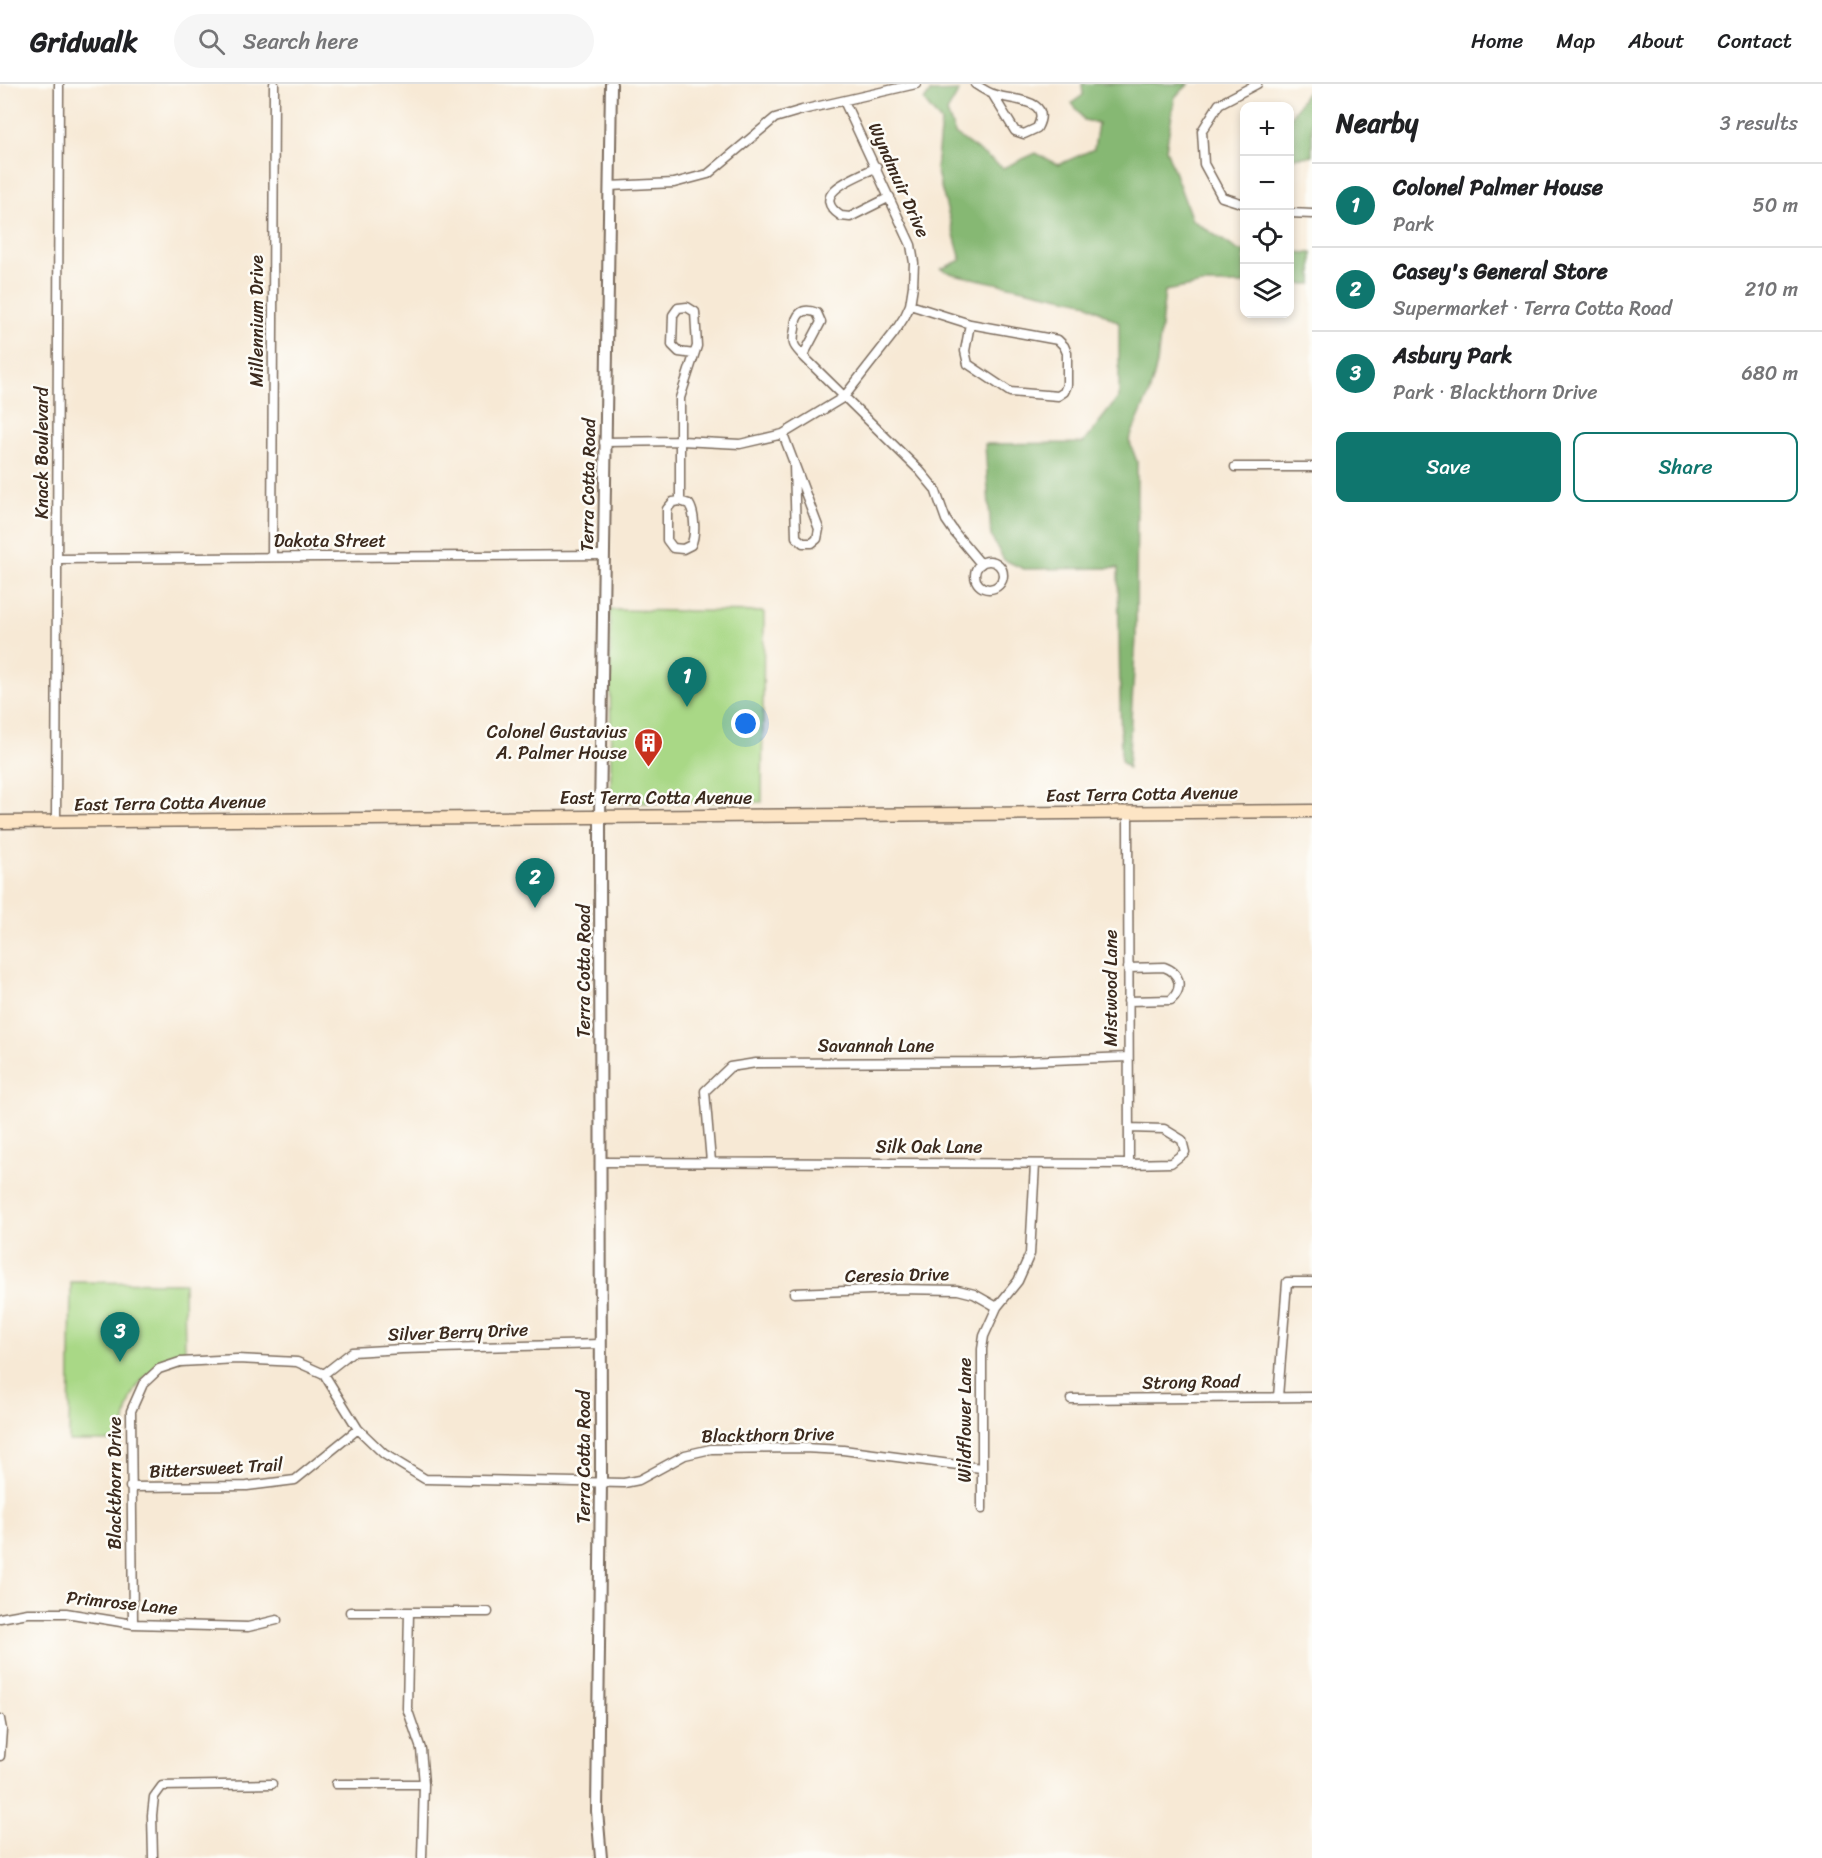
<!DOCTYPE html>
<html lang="en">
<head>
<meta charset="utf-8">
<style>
	body { margin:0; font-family:Sriracha,sans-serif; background:#f6f6f6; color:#202124 }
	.controls { position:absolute; right:18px; top:18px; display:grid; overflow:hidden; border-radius:12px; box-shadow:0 3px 9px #0003 }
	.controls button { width:54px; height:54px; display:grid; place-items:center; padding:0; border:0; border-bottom:2px solid #e0e0e0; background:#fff; color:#202124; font:30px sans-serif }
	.you { position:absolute; left:746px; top:640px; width:21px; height:21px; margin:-15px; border:4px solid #fff; border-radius:50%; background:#1a73e8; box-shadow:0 0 0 9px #1a73e833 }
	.badge { display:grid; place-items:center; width:39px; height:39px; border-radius:50%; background:#0f766e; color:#fff; font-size:20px; font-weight:700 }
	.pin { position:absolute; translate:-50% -50px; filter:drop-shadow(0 2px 3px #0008) }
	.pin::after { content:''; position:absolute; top:32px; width:21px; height:18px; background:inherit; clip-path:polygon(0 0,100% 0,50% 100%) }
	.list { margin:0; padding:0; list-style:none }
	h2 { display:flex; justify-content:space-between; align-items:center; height:78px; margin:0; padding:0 24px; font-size:26px }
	h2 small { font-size:20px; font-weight:400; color:#757577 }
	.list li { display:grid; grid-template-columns:39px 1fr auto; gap:18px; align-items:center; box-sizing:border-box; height:84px; padding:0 24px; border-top:2px solid #e0e0e0 }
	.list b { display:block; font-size:22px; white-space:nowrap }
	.list p { margin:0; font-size:20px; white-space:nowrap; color:#757577 }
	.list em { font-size:20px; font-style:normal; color:#757577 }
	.actions { display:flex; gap:12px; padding:18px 24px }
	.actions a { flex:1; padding:14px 0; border:2px solid #0f766e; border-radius:12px; text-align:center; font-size:21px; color:#0f766e }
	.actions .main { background:#0f766e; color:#fff }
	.icon { flex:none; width:33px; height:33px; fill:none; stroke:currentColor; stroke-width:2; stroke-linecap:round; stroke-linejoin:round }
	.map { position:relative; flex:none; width:1312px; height:1774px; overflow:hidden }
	header { display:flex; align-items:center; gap:36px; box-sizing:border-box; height:84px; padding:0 30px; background:#fff; border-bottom:2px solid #e0e0e0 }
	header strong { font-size:28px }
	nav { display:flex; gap:33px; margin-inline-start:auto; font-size:21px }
	.search { width:420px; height:54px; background:#f6f6f6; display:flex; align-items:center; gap:15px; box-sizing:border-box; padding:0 21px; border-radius:33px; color:#757577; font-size:22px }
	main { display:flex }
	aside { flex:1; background:#fff }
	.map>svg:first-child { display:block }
	.green { fill:#a9d886; stroke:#728152; stroke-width:1.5 }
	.forest { fill:#86b873; stroke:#607148; stroke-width:1.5 }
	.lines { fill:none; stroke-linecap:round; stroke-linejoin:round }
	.minor-casing { stroke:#7d6d5e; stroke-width:11 }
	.tertiary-casing { stroke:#7d6d5e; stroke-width:14 }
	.secondary-casing { stroke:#7d6d5e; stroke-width:15 }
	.minor { stroke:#fff; stroke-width:8 }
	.tertiary { stroke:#fff; stroke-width:10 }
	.secondary { stroke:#fde5c5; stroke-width:12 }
	.labels { text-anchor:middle; stroke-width:5; stroke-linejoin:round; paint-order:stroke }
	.street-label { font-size:18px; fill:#3b2a1e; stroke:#fdfcf7 }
	.poi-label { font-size:18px; fill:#3b2a1e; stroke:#fdfcf7; text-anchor:end }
</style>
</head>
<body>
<header>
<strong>Gridwalk</strong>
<div class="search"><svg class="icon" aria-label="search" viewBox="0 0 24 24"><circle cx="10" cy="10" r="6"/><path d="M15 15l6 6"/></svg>Search here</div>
<nav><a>Home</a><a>Map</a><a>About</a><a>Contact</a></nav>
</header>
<main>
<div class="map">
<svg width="1312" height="1774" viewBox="0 0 1312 1774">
	<rect width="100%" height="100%" fill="#fdfcf7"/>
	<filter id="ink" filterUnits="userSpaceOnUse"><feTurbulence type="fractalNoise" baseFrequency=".0167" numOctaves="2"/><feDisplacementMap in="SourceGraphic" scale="12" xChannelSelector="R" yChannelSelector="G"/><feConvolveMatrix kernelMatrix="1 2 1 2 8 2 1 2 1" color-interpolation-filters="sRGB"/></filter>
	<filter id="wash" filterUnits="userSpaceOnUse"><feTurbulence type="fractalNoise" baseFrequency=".008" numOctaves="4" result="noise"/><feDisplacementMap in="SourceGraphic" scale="24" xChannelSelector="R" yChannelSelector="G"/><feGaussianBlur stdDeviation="1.35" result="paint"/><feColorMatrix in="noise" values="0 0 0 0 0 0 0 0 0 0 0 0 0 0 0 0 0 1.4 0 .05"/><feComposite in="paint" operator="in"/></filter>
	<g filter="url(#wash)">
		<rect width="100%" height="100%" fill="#f7e9d5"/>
		<path class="green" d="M610 526 764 528 762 718 611 719Z
			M71 1198 184 1199 185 1273C176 1277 166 1279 158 1283 132 1297 124 1329 123 1357H69Z"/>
		<path class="forest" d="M1082 0H1189L1175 13 1166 65 1192 136 1239 167H1244V200H1202L1165 207 1157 280 1149 310 1129 356 1137 378 1136 554 1128 684 1121 677 1118 484 1024 485 1004 476 991 452 985 360 1083 359 1119 313V239L1084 218 953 190 941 185 961 176 936 85 941 38 924 17 930 8 959 7 947 28 955 50 1003 84 1036 69 1058 81 1094 65 1098 39 1084 36 1072 19 1083 11Z
			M1312 0V72L1290 74V34Z
			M1290 168 1312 169V200H1290Z"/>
	</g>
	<g filter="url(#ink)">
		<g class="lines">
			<defs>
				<path id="minor" d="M975 0C981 4 988 9 996 11 1013 17 1053 14 1037 44L1024 50 1015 47 993 11
					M877 83C859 92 806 109 841 132L850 133 890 113
					M609 102 674 99 708 90 775 34 802 26 916 0
					M1244 120 1222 113 1204 80 1202 47 1219 20 1257 0
					M1290 129 1312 130
					M910 221 970 240
					M970 240 1058 256 1064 262 1067 269V301L1064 308 1058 312 1010 308 968 280 965 267Z
					M803 272 821 238 817 229C802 223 795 230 795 245 794 249 793 255 794 260 795 264 800 268 803 272L920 387 935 405 946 436 955 449 981 480
					M783 350 819 445 817 455 812 459H803L796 453 794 380
					M604 358 681 357 740 360 783 350 844 313 894 249 905 232 910 221 913 202 914 179 911 161 844 17
					M1235 383H1312
					M680 417V314L697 262 695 228 687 223 678 224 673 231 672 261 679 268 694 270
					M680 417 689 420C695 429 696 451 691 461L683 465 673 464 667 456V425L673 418Z
					M272 473 274 0
					M58 475 603 471
					M975 491a14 14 0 1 1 28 0a14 14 0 1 1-28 0Z
					M1128 728 1129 1080
					M56 738 59 0
					M1128 884 1164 883C1181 889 1183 905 1171 916L1128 917
					M601 1078 1129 1080 1171 1079 1185 1068 1182 1056 1164 1045 1129 1044
					M711 1078 705 1007 730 983 756 979 1004 978 1128 973
					M794 1209 897 1205 958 1206 974 1210 997 1223
					M324 1290 352 1268 402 1265 601 1260
					M1278 1313 1287 1198H1312
					M1071 1315 1312 1313
					M130 1403 247 1402 295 1396 358 1345
					M982 1425V1265L984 1252 997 1223 1018 1197 1030 1170 1035 1080
					M350 1528H488
					M409 1528 407 1624 421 1665 424 1700 422 1774
					M0 1534 28 1529H66L133 1540 248 1543 277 1536
					M133 1540 131 1327 143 1300 159 1285 180 1278 237 1275 297 1278 324 1290 358 1345 384 1370 425 1395 624 1399 639 1396 685 1371 711 1365 804 1364 843 1366 981 1384
					M0 1635 2 1646 0 1672
					M336 1700H424
					M153 1774 152 1731 154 1713 162 1702 272 1700"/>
				<path id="tertiary" d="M601 1774 597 1727 601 1398 600 732 611 0"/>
				<path id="secondary" d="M0 738 1312 727"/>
			</defs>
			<use href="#minor" class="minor-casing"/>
			<use href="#tertiary" class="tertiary-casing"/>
			<use href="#secondary" class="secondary-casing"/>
			<use href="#minor" class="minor"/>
			<use href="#tertiary" class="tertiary"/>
			<use href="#secondary" class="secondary"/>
		</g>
	</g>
	<defs>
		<symbol id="building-pin" viewBox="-11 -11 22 30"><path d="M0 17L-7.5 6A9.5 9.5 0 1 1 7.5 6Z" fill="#c8321e" stroke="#fdfcf7"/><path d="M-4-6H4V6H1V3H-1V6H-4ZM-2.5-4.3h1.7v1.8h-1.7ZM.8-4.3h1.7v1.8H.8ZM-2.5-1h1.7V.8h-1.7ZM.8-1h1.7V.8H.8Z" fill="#fff"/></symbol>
	</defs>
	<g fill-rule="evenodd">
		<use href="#building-pin" x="632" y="642" width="33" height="45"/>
	</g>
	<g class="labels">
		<g class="street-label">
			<text transform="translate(899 96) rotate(66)" y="6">Wyndmuir Drive</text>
			<text transform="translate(257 237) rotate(-90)" y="6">Millennium Drive</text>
			<text transform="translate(42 369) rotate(-90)" y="6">Knack Boulevard</text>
			<text transform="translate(588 401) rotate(-89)" y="6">Terra Cotta Road</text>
			<text x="330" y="463">Dakota Street</text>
			<text transform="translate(1142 710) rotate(-1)" y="6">East Terra Cotta Avenue</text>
			<text x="656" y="720">East Terra Cotta Avenue</text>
			<text transform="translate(170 719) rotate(-1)" y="6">East Terra Cotta Avenue</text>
			<text transform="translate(584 887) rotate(-90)" y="6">Terra Cotta Road</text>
			<text transform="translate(1111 904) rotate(-90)" y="6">Mistwood Lane</text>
			<text x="876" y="968">Savannah Lane</text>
			<text x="929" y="1069">Silk Oak Lane</text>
			<text transform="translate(897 1191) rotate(-1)" y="6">Ceresia Drive</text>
			<text transform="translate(458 1248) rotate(-2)" y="6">Silver Berry Drive</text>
			<text transform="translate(1191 1298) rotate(-1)" y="6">Strong Road</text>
			<text transform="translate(965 1336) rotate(-90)" y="6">Wildflower Lane</text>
			<text transform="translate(768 1351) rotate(-1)" y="6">Blackthorn Drive</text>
			<text transform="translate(584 1373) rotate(-90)" y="6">Terra Cotta Road</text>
			<text transform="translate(216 1384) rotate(-3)" y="6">Bittersweet Trail</text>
			<text transform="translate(115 1399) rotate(-90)" y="6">Blackthorn Drive</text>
			<text transform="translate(122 1519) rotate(6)" y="6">Primrose Lane</text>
		</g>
		<g class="poi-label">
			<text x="627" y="654">Colonel Gustavius<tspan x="627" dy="21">A. Palmer House</tspan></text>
		</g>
	</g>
</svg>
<div class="controls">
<button>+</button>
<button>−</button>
<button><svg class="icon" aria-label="locate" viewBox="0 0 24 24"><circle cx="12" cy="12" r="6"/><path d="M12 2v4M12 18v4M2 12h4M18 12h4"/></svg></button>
<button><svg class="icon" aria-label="layers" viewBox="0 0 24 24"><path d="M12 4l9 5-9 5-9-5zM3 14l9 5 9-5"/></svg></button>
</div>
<div class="you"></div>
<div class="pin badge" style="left:687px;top:623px">1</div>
<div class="pin badge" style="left:535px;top:824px">2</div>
<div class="pin badge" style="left:120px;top:1278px">3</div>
</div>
<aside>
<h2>Nearby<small>3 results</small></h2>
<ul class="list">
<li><span class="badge">1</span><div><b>Colonel Palmer House</b><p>Park</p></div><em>50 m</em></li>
<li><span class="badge">2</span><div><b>Casey's General Store</b><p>Supermarket · Terra Cotta Road</p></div><em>210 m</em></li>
<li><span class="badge">3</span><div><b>Asbury Park</b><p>Park · Blackthorn Drive</p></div><em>680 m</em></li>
</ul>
<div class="actions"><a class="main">Save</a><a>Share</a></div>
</aside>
</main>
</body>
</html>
